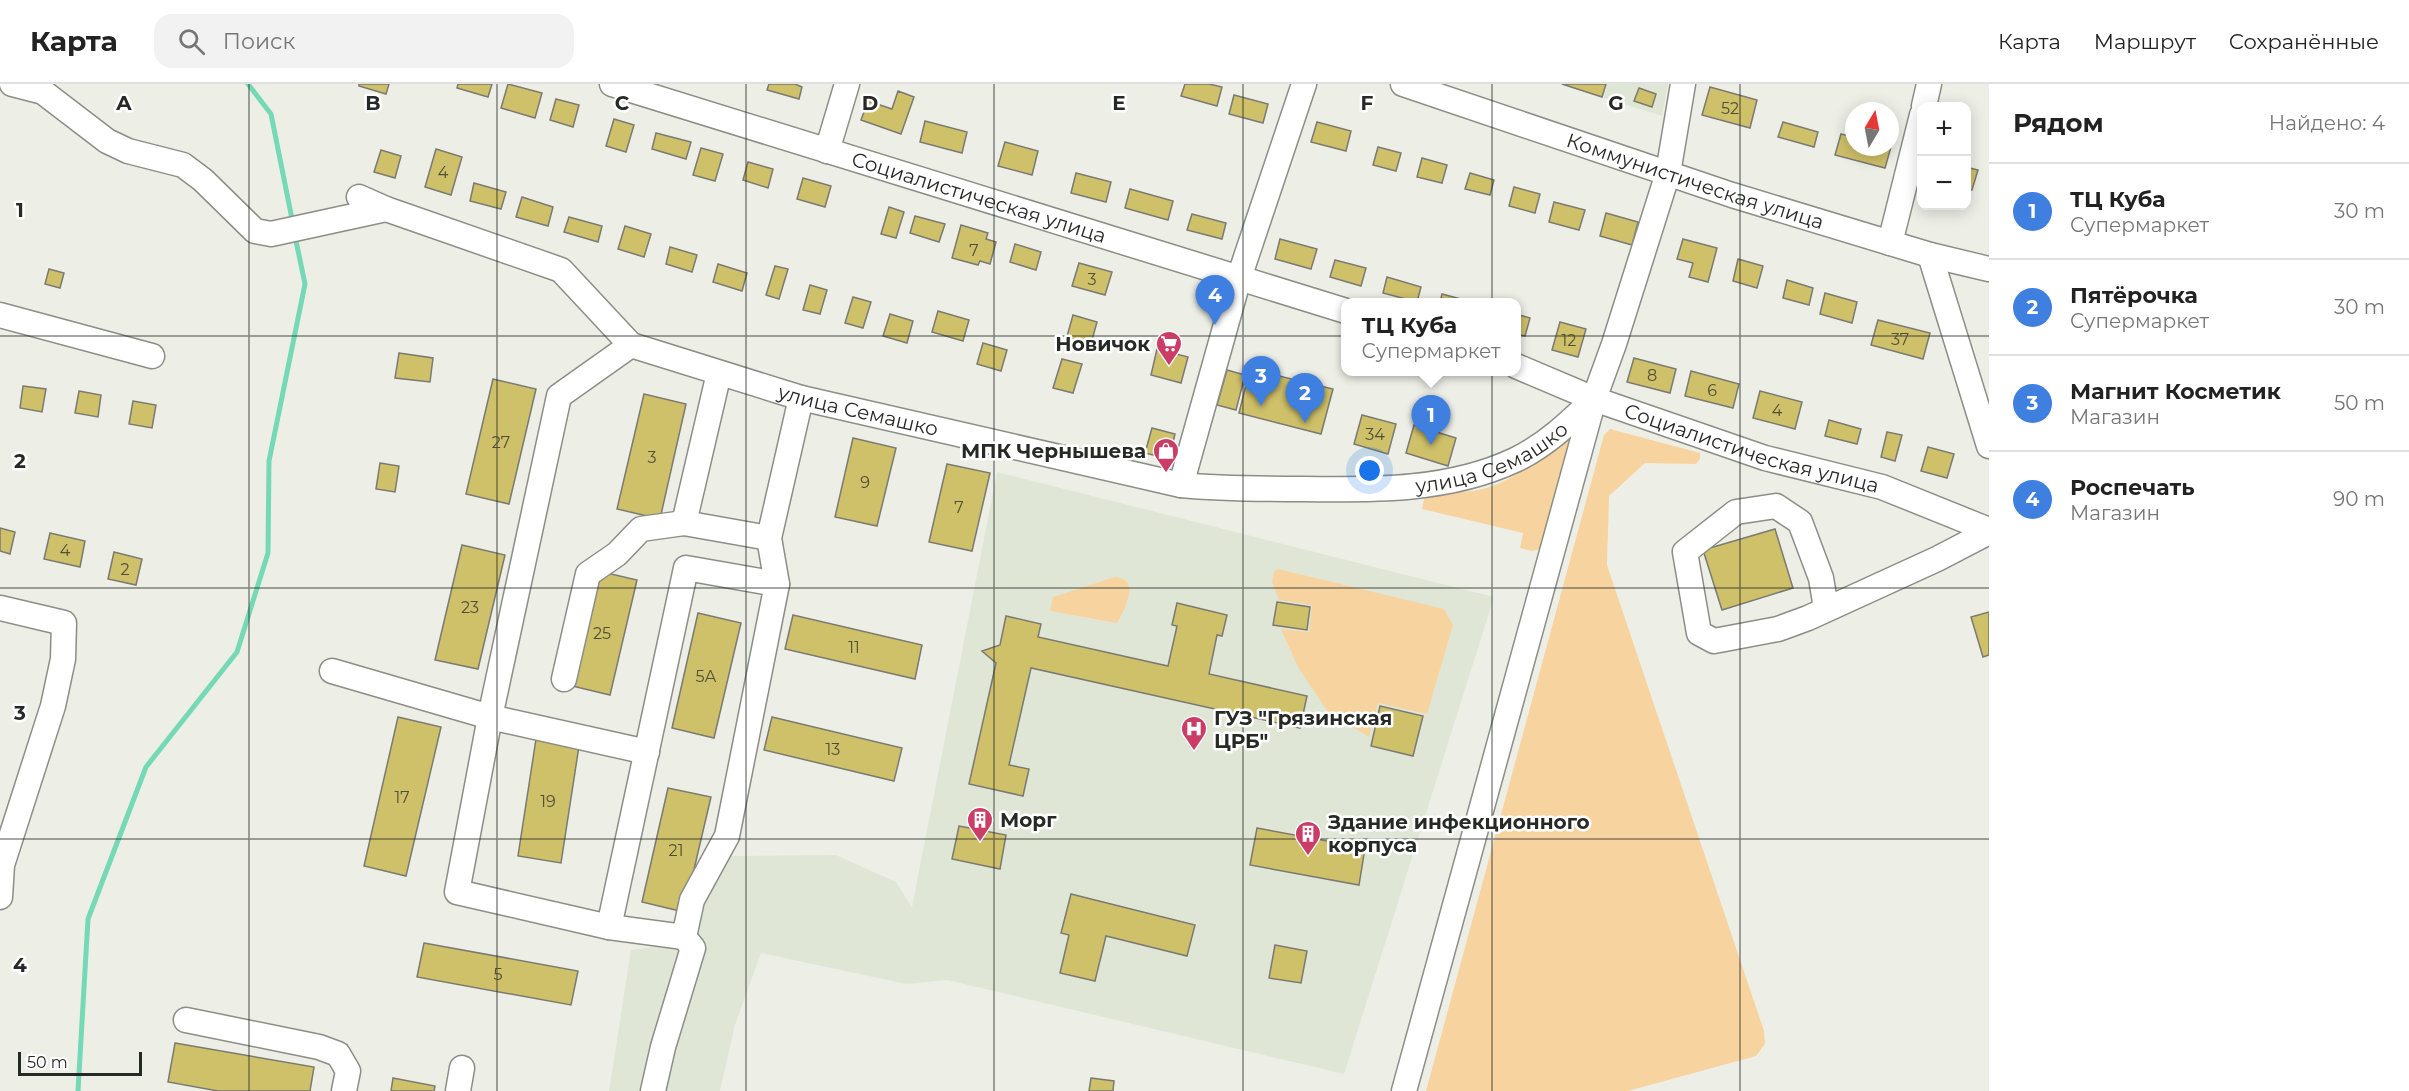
<!DOCTYPE html>
<html lang="ru">
<head>
<meta charset="utf-8">
<style>
	body { margin:0; font-family:Montserrat,sans-serif; background:#f2f2f2; color:#222 }
	.controls { position:absolute; right:18px; top:18px; display:grid; overflow:hidden; border-radius:12px; box-shadow:0 3px 15px #0003 }
	.controls button { width:54px; height:54px; display:grid; place-items:center; padding:0; border:0; border-bottom:2px solid #e0e0e0; background:#fff; color:#222; font:30px sans-serif }
	.compass { position:absolute; left:1845px; top:18px; width:54px; height:54px; border-radius:50%; background:#fff; box-shadow:0 3px 15px #0003; rotate:10deg }
	.scale { position:absolute; left:18px; bottom:15px; width:124px; box-sizing:border-box; padding-left:6px; border:3px solid #272926; border-top:0; font-size:16px; line-height:21px; white-space:nowrap; color:#272926; -webkit-text-stroke:4px #fff; paint-order:stroke }
	.you { position:absolute; left:1370px; top:387px; width:21px; height:21px; margin:-15px; border:4px solid #fff; border-radius:50%; background:#1a73e8; box-shadow:0 0 0 9px #1a73e833 }
	.badge { display:grid; place-items:center; width:39px; height:39px; border-radius:50%; background:#0b8043; color:#fff; font-size:20px; font-weight:700 }
	.pin { position:absolute; translate:-50% -50px; filter:drop-shadow(0 2px 3px #0008) }
	.pin::after { content:''; position:absolute; top:32px; width:21px; height:18px; background:inherit; clip-path:polygon(0 0,100% 0,50% 100%) }
	.popup { position:absolute; left:1341px; top:214px; width:180px; height:78px; box-sizing:border-box; display:grid; place-content:center; border-radius:12px; background:#fff; filter:drop-shadow(0 2px 4px #0005); font-size:20px; white-space:nowrap; color:#767676 }
	.popup b { font-size:22px; color:#222 }
	.popup::after { content:''; position:absolute; left:50%; top:100%; margin-left:-12px; border:12px solid transparent; border-top-color:#fff }
	.list { margin:0; padding:0; list-style:none }
	h2 { display:flex; justify-content:space-between; align-items:center; height:78px; margin:0; padding:0 24px; font-size:26px }
	h2 small { font-size:20px; font-weight:400; color:#767676 }
	.list li { display:grid; grid-template-columns:39px 1fr auto; gap:18px; align-items:center; box-sizing:border-box; height:96px; padding:0 24px; border-top:2px solid #e0e0e0 }
	.list b { display:block; font-size:22px; white-space:nowrap }
	.list p { margin:0; font-size:20px; white-space:nowrap; color:#767676 }
	.list em { font-size:20px; font-style:normal; color:#767676 }
	.icon { flex:none; width:33px; height:33px; fill:none; stroke:currentColor; stroke-width:2; stroke-linecap:round; stroke-linejoin:round }
	.map { position:relative; flex:none; width:1989px; height:1007px; overflow:hidden }
	header { display:flex; align-items:center; gap:36px; box-sizing:border-box; height:84px; padding:0 30px; background:#fff; border-bottom:2px solid #e0e0e0 }
	header strong { font-size:28px }
	nav { display:flex; gap:33px; margin-inline-start:auto; font-size:21px }
	.search { width:420px; height:54px; background:#f2f2f2; display:flex; align-items:center; gap:15px; box-sizing:border-box; padding:0 21px; border-radius:18px; color:#767676; font-size:22px }
	main { display:flex }
	aside { flex:1; background:#fff }
	.map>svg:first-child { display:block }
	.built { fill:#e0e6d6 }
	.green { fill:#f7d3a0 }
	.lines { fill:none; stroke-linecap:round; stroke-linejoin:round }
	.stream { stroke:#75d9b6; stroke-width:5 }
	.building { fill:#cfc06a; stroke:#7b7a72; stroke-width:1.5 }
	.minor-casing { stroke:#8b8e86; stroke-width:27 }
	.minor { stroke:#fff; stroke-width:24 }
	.grid { fill:none; stroke:#272926; stroke-width:1.5; stroke-opacity:0.55 }
	.labels { text-anchor:middle; stroke-width:5; stroke-linejoin:round; paint-order:stroke }
	.number-label { font-size:16px; fill:#514f37 }
	.street-label { font-size:20px; fill:#272926; stroke:#fff }
	.poi-label { font-size:20px; font-weight:bold; fill:#272926; stroke:#fff; text-anchor:start }
	.grid-label { font-size:20px; text-anchor:middle; font-weight:bold; fill:#272926; stroke:#fff; stroke-width:5; stroke-linejoin:round; paint-order:stroke }
</style>
</head>
<body>
<header>
<strong>Карта</strong>
<div class="search"><svg class="icon" aria-label="search" viewBox="0 0 24 24"><circle cx="10" cy="10" r="6"/><path d="M15 15l6 6"/></svg>Поиск</div>
<nav><a>Карта</a><a>Маршрут</a><a>Сохранённые</a></nav>
</header>
<main>
<div class="map">
<svg width="1989" height="1007" viewBox="0 0 1989 1007">
	<rect width="100%" height="100%" fill="#edefe7"/>
	<path class="built" d="M1559 0H1668L1662 32Z
		M997 388 1494 513 1344 990 947 896 906 900 761 869 735 941 720 1007H609L631 866 672 861 723 772 836 771 896 798 912 823Z"/>
	<path class="green" d="M1610 345 1700 369V375L1696 380 1645 379 1609 412 1607 481 1764 947 1765 960 1756 972 1628 1007H1426L1604 351Z
		M1573 348 1541 465 1532 467 1520 464 1523 449 1422 425 1424 415 1430 412C1448 407 1469 410 1490 403 1521 392 1548 367 1573 348Z
		M1278 485 1444 525 1453 541 1427 630 1378 619 1369 653 1328 628 1298 583 1281 545 1309 548 1312 521 1279 516 1272 498 1274 488Z
		M1115 493C1124 494 1129 498 1130 507L1125 524 1117 539 1050 527 1053 513Z"/>
	<g class="lines">
		<path class="stream" d="M248 0 271 30 293 140
			M78 1007 88 835 146 683 237 568 268 469 269 377 305 200 295 152"/>
	</g>
	<path class="building" d="M359 0H389L386 10 359 2Z
		M458 0H492L488 13 457 4Z
		M508 0 542 9 535 34 501 24Z
		M769 0H795L802 3 799 15 767 6Z
		M1185 0H1209L1222 3 1217 22 1181 12Z
		M1562 0H1606L1602 13Z
		M1710 3 1757 16 1750 44 1702 31Z
		M1639 4 1656 10 1652 23 1634 17Z
		M898 7 914 13 901 50 861 36 868 17 892 25Z
		M1234 11 1268 20 1263 39 1229 30Z
		M556 15 579 21 573 43 550 36Z
		M614 35 634 41 626 68 606 62Z
		M925 37 967 48 962 69 920 58Z
		M1317 38 1351 47 1346 67 1311 58Z
		M1783 38 1818 48 1814 63 1778 53Z
		M656 49 691 58 686 75 652 65Z
		M1841 50 1854 53V63H1891L1885 84 1835 71Z
		M1005 58 1038 67 1032 91 998 82Z
		M1378 63 1401 69 1396 87 1373 81Z
		M701 64 723 70 715 97 693 91Z
		M436 65 462 73 451 111 425 103Z
		M381 66 401 72 395 94 374 88Z
		M1422 74 1447 81 1442 99 1417 93Z
		M748 78 773 85 768 104 743 96Z
		M1966 83 1978 86 1972 106 1966 105Z
		M1076 89 1111 98 1106 118 1071 109Z
		M1470 89 1494 96 1490 111 1465 105Z
		M803 94 831 102 825 123 797 115Z
		M474 99 506 108 501 125 470 117Z
		M1514 103 1540 110 1535 129 1509 122Z
		M1130 105 1173 117 1168 136 1125 124Z
		M522 113 553 123 548 142 516 133Z
		M1554 118 1585 126 1579 146 1549 138Z
		M889 123 904 128 896 154 881 150Z
		M1606 129 1638 138 1632 161 1600 152Z
		M1192 130 1226 139 1222 155 1187 146Z
		M915 132 945 140 939 158 910 149Z
		M569 133 602 142 598 158 564 148Z
		M961 141 988 149 986 155 996 158 990 180 980 177 978 181 952 174Z
		M625 142 651 150 644 173 618 165Z
		M1280 155 1317 165 1311 185 1275 175Z
		M1683 155 1717 164 1708 198 1689 193 1693 179 1677 175Z
		M1015 160 1041 168 1036 186 1010 178Z
		M670 163 697 171 692 188 666 180Z
		M1738 175 1763 182 1757 204 1733 197Z
		M1335 176 1366 184 1361 202 1330 193Z
		M1079 179 1112 188 1105 211 1072 202Z
		M718 180 747 189 742 207 713 198Z
		M775 182 788 185 779 215 766 211Z
		M49 185 64 189 60 204 45 200Z
		M1387 193 1421 203 1417 218 1383 209Z
		M1787 196 1813 204 1809 221 1783 214Z
		M810 201 827 206 820 230 803 226Z
		M1825 209 1857 218 1852 239 1820 230Z
		M1442 210 1472 218H1440Z
		M853 213 871 218 863 244 845 239Z
		M938 227 969 236 963 257 932 248Z
		M890 230 913 237 907 259 883 252Z
		M1516 230 1530 234 1525 252 1516 250Z
		M1073 231 1097 238 1090 263 1066 256Z
		M1878 236 1930 249 1923 275 1871 261Z
		M1560 238 1586 245 1578 273 1552 266Z
		M983 259 1007 266 1001 287 977 280Z
		M1157 265 1188 273 1181 299 1151 291Z
		M399 269 433 274 430 298 395 294Z
		M1634 274 1676 285 1670 309 1627 298Z
		M1062 275 1082 280 1073 309 1053 304Z
		M1250 285 1333 305 1321 350 1239 329Z
		M1227 286 1245 291 1236 326 1217 321Z
		M1691 287 1739 300 1733 324 1685 312Z
		M493 295 536 305 509 420 466 410Z
		M23 302 46 305 42 328 20 324Z
		M79 307 101 311 98 333 75 329Z
		M1760 307 1802 318 1795 345 1753 334Z
		M644 310 686 320 660 435 617 425Z
		M133 317 156 321 152 344 129 340Z
		M1362 331 1396 340 1388 370 1354 360Z
		M1829 336 1861 345 1857 360 1825 352Z
		M1414 341 1456 354 1448 382 1406 369Z
		M1152 344 1175 350 1169 375 1145 369Z
		M1887 348 1902 351 1895 377 1881 373Z
		M853 354 896 364 877 442 835 433Z
		M1928 363 1954 370 1947 394 1921 387Z
		M380 379 399 382 395 408 376 405Z
		M947 380 990 389 972 467 929 458Z
		M0 444 15 448 10 470 0 467Z
		M1775 445 1793 504 1722 526 1703 466Z
		M50 449 85 457 80 483 44 475Z
		M462 461 505 471 478 585 435 576Z
		M114 468 142 475 136 501 108 495Z
		M594 486 637 496 610 611 568 601Z
		M1277 518 1310 523 1307 546 1273 541Z
		M1177 519 1227 531 1222 552 1217 551 1209 590 1307 612 1300 644 1031 584 1009 681 1029 685 1023 712 969 700 996 579 982 567 1000 561 1006 532 1041 540 1038 553 1168 582 1177 542 1172 541Z
		M1989 528V571L1983 573 1971 533Z
		M698 529 741 539 714 654 672 644Z
		M793 531 922 561 915 595 785 565Z
		M1380 622 1423 632 1413 672 1371 662Z
		M398 633 441 643 406 792 364 782Z
		M772 633 902 664 894 697 764 666Z
		M536 655 579 662 561 779 518 772Z
		M668 704 711 713 684 828 642 818Z
		M959 742 1006 751 1000 785 952 775Z
		M1257 744 1365 764 1359 801 1250 781Z
		M1071 810 1195 841 1187 872 1106 852 1095 897 1060 889 1069 851 1061 849Z
		M424 859 578 887 571 921 417 893Z
		M1275 861 1307 867 1301 899 1269 894Z
		M175 959 314 983 310 1007H218L168 998Z
		M393 994 435 1002 434 1007H391Z
		M1091 994 1114 997 1113 1007H1089Z"/>
	<g class="lines">
		<defs>
			<g id="minor">
				<path d="M12 0 43 8 107 57 128 67 183 81 203 96 255 147 271 150 386 125"/>
				<path id="s1" d="M612 0 1346 227"/>
				<path id="s2" d="M1403 0 1732 111 1930 171 1989 185"/>
				<path d="M1924 22 1929 0"/>
				<path d="M827 67 847 0"/>
				<path id="s3" d="M359 113 386 125 561 186 631 261 801 314 1181 401C1222 405 1263 405 1304 405 1375 406 1449 407 1515 376 1545 362 1570 338 1594 315"/>
				<path d="M1890 159 1922 31"/>
				<path d="M1930 171 1989 362"/>
				<path d="M0 231 152 272"/>
				<path d="M631 261 559 312 490 633 457 808 609 843 686 484 777 500 769 454 801 314"/>
				<path id="s4" d="M1516 282 1594 315 1765 374 1882 403 1989 446"/>
				<path d="M719 289 684 439 769 454"/>
				<path d="M1181 401 1239 194 1304 0"/>
				<path d="M0 524 64 539 63 575 53 622 2 781 0 813"/>
				<path d="M1826 524 1821 494 1800 438 1776 422 1736 428 1685 468 1699 549 1714 557 1778 545 1808 534 1937 475 1989 448"/>
				<path d="M332 587 490 633 647 668"/>
				<path d="M564 595 588 490 617 470 641 445 684 439"/>
				<path d="M609 843 684 853 692 816 727 752 777 500"/>
				<path d="M186 936 319 963 338 970 348 987 344 1007"/>
				<path d="M458 1007 462 984"/>
				<path d="M653 1007 663 963 693 864 684 853"/>
				<path d="M1404 1007 1594 315 1614 260 1668 89 1683 0"/>
			</g>
		</defs>
		<use href="#minor" class="minor-casing"/>
		<use href="#minor" class="minor"/>
	</g>
	<path class="grid" d="M249 0V1007M497 0V1007M746 0V1007M994 0V1007M1243 0V1007M1492 0V1007M1740 0V1007M0 252H1989M0 504H1989M0 755H1989"/>
	<defs>
		<symbol id="supermarket-pin" viewBox="-11 -11 22 30"><path d="M0 17L-7.5 6A9.5 9.5 0 1 1 7.5 6Z" fill="#cb3d67" stroke="#fff"/><path d="M-6-5.5h2.5l.6 2H6L4.5 2H-2.5L-4.4-4H-6ZM-1.5 3.2a1.3 1.3 0 1 0 .1 0ZM3 3.2a1.3 1.3 0 1 0 .1 0Z" fill="#fff"/></symbol>
		<symbol id="shop-pin" viewBox="-11 -11 22 30"><path d="M0 17L-7.5 6A9.5 9.5 0 1 1 7.5 6Z" fill="#cb3d67" stroke="#fff"/><path d="M-5-2.5h2.3a2.7 3.5 0 0 1 5.4 0H5L5.5 6h-11ZM-1.5-2.5h3a1.5 2.3 0 0 0-3 0Z" fill="#fff"/></symbol>
		<symbol id="hospital-pin" viewBox="-11 -11 22 30"><path d="M0 17L-7.5 6A9.5 9.5 0 1 1 7.5 6Z" fill="#cb3d67" stroke="#fff"/><path d="M-5-5h3v3.5h4V-5h3V5h-3V1.5h-4V5h-3Z" fill="#fff"/></symbol>
		<symbol id="building-pin" viewBox="-11 -11 22 30"><path d="M0 17L-7.5 6A9.5 9.5 0 1 1 7.5 6Z" fill="#cb3d67" stroke="#fff"/><path d="M-4-6H4V6H1V3H-1V6H-4ZM-2.5-4.3h1.7v1.8h-1.7ZM.8-4.3h1.7v1.8H.8ZM-2.5-1h1.7V.8h-1.7ZM.8-1h1.7V.8H.8Z" fill="#fff"/></symbol>
	</defs>
	<g fill-rule="evenodd">
		<use href="#supermarket-pin" x="1154" y="245" width="30" height="40"/>
		<use href="#shop-pin" x="1151" y="352" width="30" height="40"/>
		<use href="#hospital-pin" x="1179" y="630" width="30" height="40"/>
		<use href="#building-pin" x="965" y="721" width="30" height="40"/>
		<use href="#building-pin" x="1293" y="735" width="30" height="40"/>
	</g>
	<g class="labels">
		<g class="number-label">
			<text x="1730" y="30">52</text>
			<text x="443" y="94">4</text>
			<text x="974" y="172">7</text>
			<text x="1092" y="201">3</text>
			<text x="1900" y="261">37</text>
			<text x="1569" y="262">12</text>
			<text x="1652" y="297">8</text>
			<text x="1712" y="312">6</text>
			<text x="1777" y="332">4</text>
			<text x="1375" y="356">34</text>
			<text x="501" y="364">27</text>
			<text x="652" y="379">3</text>
			<text x="865" y="404">9</text>
			<text x="959" y="429">7</text>
			<text x="65" y="472">4</text>
			<text x="125" y="491">2</text>
			<text x="470" y="529">23</text>
			<text x="602" y="555">25</text>
			<text x="854" y="569">11</text>
			<text x="706" y="598">5А</text>
			<text x="833" y="671">13</text>
			<text x="402" y="719">17</text>
			<text x="548" y="723">19</text>
			<text x="676" y="772">21</text>
			<text x="498" y="896">5</text>
		</g>
		<g class="street-label">
			<text dy="7" stroke="none"><textPath href="#s2" startOffset="308">Коммунистическая улица</textPath></text>
			<text dy="7" stroke="none"><textPath href="#s1" startOffset="384">Социалистическая улица</textPath></text>
			<text dy="7" stroke="none"><textPath href="#s3" startOffset="554">улица Семашко</textPath></text>
			<text dy="7" stroke="none"><textPath href="#s4" startOffset="250">Социалистическая улица</textPath></text>
			<text dy="7" stroke="none"><textPath href="#s3" startOffset="1202">улица Семашко</textPath></text>
		</g>
		<g class="poi-label">
			<text x="1150" y="267" text-anchor="end">Новичок</text>
			<text x="1146" y="374" text-anchor="end">МПК Чернышева</text>
			<text x="1214" y="641">ГУЗ "Грязинская<tspan x="1214" dy="23">ЦРБ"</tspan></text>
			<text x="1000" y="743">Морг</text>
			<text x="1328" y="745">Здание инфекционного<tspan x="1328" dy="23">корпуса</tspan></text>
		</g>
	</g>
	<g class="grid-label">
		<text x="124" y="26">A</text>
		<text x="373" y="26">B</text>
		<text x="622" y="26">C</text>
		<text x="870" y="26">D</text>
		<text x="1119" y="26">E</text>
		<text x="1367" y="26">F</text>
		<text x="1616" y="26">G</text>
		<text x="20" y="133">1</text>
		<text x="20" y="384">2</text>
		<text x="20" y="636">3</text>
		<text x="20" y="888">4</text>
	</g>
</svg>
<div class="controls">
<button>+</button>
<button>−</button>
</div>
<svg class="compass" viewBox="-18 -18 36 36"><path d="M0-13l5 13h-10z" fill="#e53935"/><path d="M0 13l5-13h-10z" fill="#767676"/></svg>
<div class="scale">50 m</div>
<div class="you"></div>
<div class="pin badge" style="left:1431px;top:361px;background:#3f7fe0">1</div>
<div class="popup"><b>ТЦ Куба</b>Супермаркет</div>
<div class="pin badge" style="left:1305px;top:339px;background:#3f7fe0">2</div>
<div class="pin badge" style="left:1261px;top:322px;background:#3f7fe0">3</div>
<div class="pin badge" style="left:1215px;top:241px;background:#3f7fe0">4</div>
</div>
<aside>
<h2>Рядом<small>Найдено: 4</small></h2>
<ul class="list">
<li><span class="badge" style="background:#3f7fe0">1</span><div><b>ТЦ Куба</b><p>Супермаркет</p></div><em>30 m</em></li>
<li><span class="badge" style="background:#3f7fe0">2</span><div><b>Пятёрочка</b><p>Супермаркет</p></div><em>30 m</em></li>
<li><span class="badge" style="background:#3f7fe0">3</span><div><b>Магнит Косметик</b><p>Магазин</p></div><em>50 m</em></li>
<li><span class="badge" style="background:#3f7fe0">4</span><div><b>Роспечать</b><p>Магазин</p></div><em>90 m</em></li>
</ul>
</aside>
</main>
</body>
</html>
